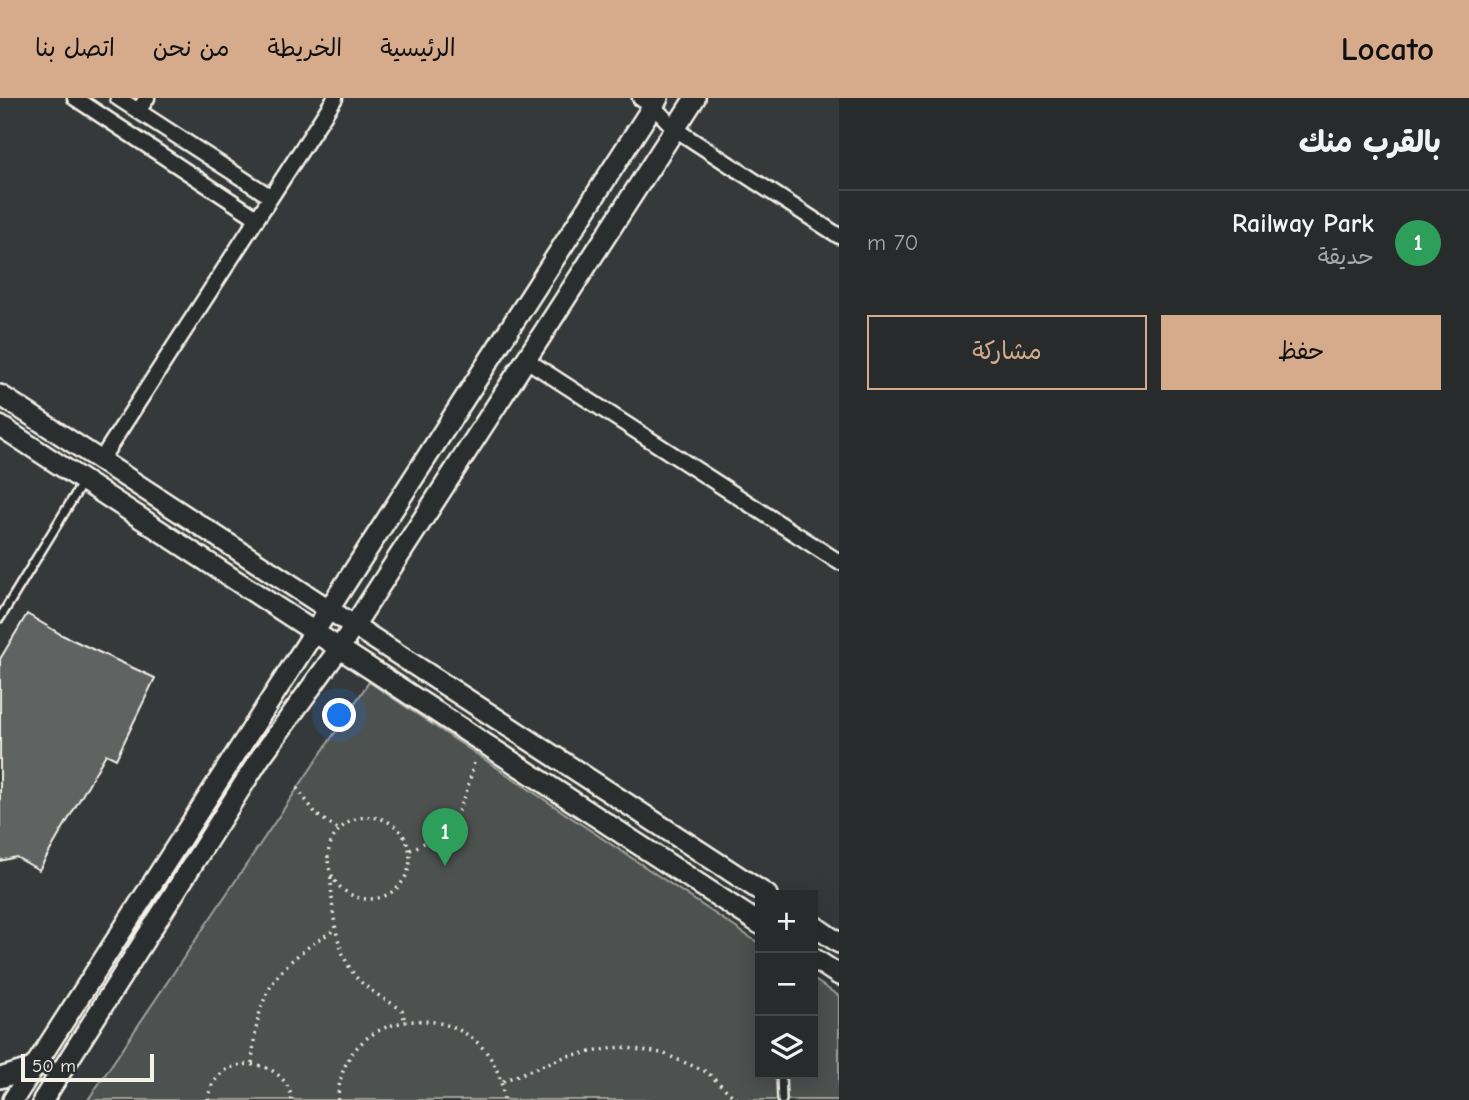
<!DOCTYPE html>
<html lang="ar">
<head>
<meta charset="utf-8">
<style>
	body { margin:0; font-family:"Comic Neue","Playpen Sans Arabic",sans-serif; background:#303333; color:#f1f3f6; direction:rtl }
	.controls { position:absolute; right:21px; bottom:21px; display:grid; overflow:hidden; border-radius:0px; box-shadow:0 4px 18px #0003 }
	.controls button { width:63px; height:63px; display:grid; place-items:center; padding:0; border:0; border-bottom:2px solid #444747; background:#282b2b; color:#f1f3f6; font:35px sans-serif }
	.scale { position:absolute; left:21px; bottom:18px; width:133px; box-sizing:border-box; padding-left:7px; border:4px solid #f4f1e8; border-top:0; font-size:19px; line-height:24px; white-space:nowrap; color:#f4f1e8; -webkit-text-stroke:5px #2a2d2e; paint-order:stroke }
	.you { position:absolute; left:340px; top:618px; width:24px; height:24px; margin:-18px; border:5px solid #fff; border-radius:50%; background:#1a73e8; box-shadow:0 0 0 10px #1a73e833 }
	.badge { display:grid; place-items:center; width:46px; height:46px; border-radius:50%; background:#d6ab8b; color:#fff; font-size:23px; font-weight:700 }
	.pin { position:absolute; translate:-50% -58px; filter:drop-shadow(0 2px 4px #0008) }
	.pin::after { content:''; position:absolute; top:37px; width:24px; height:21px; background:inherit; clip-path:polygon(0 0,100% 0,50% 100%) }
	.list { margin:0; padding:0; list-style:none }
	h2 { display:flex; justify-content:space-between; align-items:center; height:91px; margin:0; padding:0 28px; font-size:30px }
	h2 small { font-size:23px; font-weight:400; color:#a5a7a9 }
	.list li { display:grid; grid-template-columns:46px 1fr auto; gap:21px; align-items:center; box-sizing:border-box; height:105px; padding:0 28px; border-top:2px solid #444747 }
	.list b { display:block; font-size:26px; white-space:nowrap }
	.list p { margin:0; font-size:23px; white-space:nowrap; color:#a5a7a9 }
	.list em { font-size:23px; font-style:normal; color:#a5a7a9 }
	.actions { display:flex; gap:14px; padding:21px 28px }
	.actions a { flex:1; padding:16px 0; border:2px solid #d6ab8b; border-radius:0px; text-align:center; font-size:24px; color:#d6ab8b }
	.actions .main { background:#d6ab8b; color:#111 }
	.icon { flex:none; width:38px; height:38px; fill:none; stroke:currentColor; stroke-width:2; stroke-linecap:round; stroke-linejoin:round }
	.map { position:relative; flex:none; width:839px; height:1002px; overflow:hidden; direction:ltr }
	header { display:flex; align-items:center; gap:42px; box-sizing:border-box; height:98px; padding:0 35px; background:#d6ab8b; color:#111 }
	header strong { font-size:33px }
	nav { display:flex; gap:38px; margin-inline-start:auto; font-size:24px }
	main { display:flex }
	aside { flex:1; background:#282b2b }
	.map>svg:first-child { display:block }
	.green { fill:#4e514f; stroke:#a1a19c; stroke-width:2 }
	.building { fill:#616362; stroke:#f4f1e8; stroke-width:2 }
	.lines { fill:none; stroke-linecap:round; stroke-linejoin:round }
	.lane-casing { stroke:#f4f1e8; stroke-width:12 }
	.street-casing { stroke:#f4f1e8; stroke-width:19 }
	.secondary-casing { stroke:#f4f1e8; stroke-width:24 }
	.path { stroke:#f4f1e8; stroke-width:3.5; stroke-dasharray:2 5; stroke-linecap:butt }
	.lane { stroke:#2a2d2e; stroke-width:7 }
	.street { stroke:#2a2d2e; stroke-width:14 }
	.secondary { stroke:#2a2d2e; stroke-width:19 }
</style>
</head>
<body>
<header>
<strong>Locato</strong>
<nav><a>الرئيسية</a><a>الخريطة</a><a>من نحن</a><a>اتصل بنا</a></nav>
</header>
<main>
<aside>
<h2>بالقرب منك<small></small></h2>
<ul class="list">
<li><span class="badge" style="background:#2e9e5b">1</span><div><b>Railway Park</b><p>حديقة</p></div><em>70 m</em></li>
</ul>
<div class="actions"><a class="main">حفظ</a><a>مشاركة</a></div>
</aside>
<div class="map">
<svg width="839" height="1002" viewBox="0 0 839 1002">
	<rect width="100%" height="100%" fill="#363939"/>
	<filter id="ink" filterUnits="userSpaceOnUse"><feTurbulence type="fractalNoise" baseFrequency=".0143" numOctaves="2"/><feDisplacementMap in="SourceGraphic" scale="14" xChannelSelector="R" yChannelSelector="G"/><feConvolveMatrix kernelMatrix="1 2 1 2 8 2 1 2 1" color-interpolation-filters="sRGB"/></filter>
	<g filter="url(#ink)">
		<path class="green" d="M369 584 760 846V976H813V881L839 898V1002H88Z"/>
		<path class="building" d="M27 516 62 537 155 580 116 661 106 656 39 772 16 759 0 763V561Z"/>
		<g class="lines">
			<defs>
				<path id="lane" d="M0 520 83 384
					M781 976 782 1002"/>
				<path id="street" d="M75 0 257 120
					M118 0 271 99
					M640 0 653 8 675 31 839 138
					M138 13 147 0
					M525 261 839 464
					M100 363 335 0"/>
				<path id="secondary" d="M0 297 767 797
					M0 328 760 826
					M813 827 839 845
					M813 860 839 877
					M0 980 36 969
					M13 1002 658 0
					M43 1002 260 660 339 551 695 0"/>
			</defs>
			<use href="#lane" class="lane-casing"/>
			<use href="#street" class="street-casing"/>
			<use href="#secondary" class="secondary-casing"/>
			<path class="path" d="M297 690 317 717 339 732
				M328 760a41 41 0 1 1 82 0a41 41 0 1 1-82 0Z
				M410 752C457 731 464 709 475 660
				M331 779C332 813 335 859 361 884 372 895 389 903 402 912L405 924
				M252 965C257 892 276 867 336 831
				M503 983 567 958 621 949 662 955 707 974 737 1002
				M208 1002C213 953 285 956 292 1002
				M338 1002C339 899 495 894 504 1002"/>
			<use href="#lane" class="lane"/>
			<use href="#street" class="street"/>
			<use href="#secondary" class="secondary"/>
		</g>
	</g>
</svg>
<div class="controls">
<button>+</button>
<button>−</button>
<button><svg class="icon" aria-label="layers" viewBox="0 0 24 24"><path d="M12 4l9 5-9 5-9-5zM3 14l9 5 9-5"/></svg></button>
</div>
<div class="scale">50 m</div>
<div class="you"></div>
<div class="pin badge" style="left:445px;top:768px;background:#2e9e5b">1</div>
</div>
</main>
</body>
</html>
